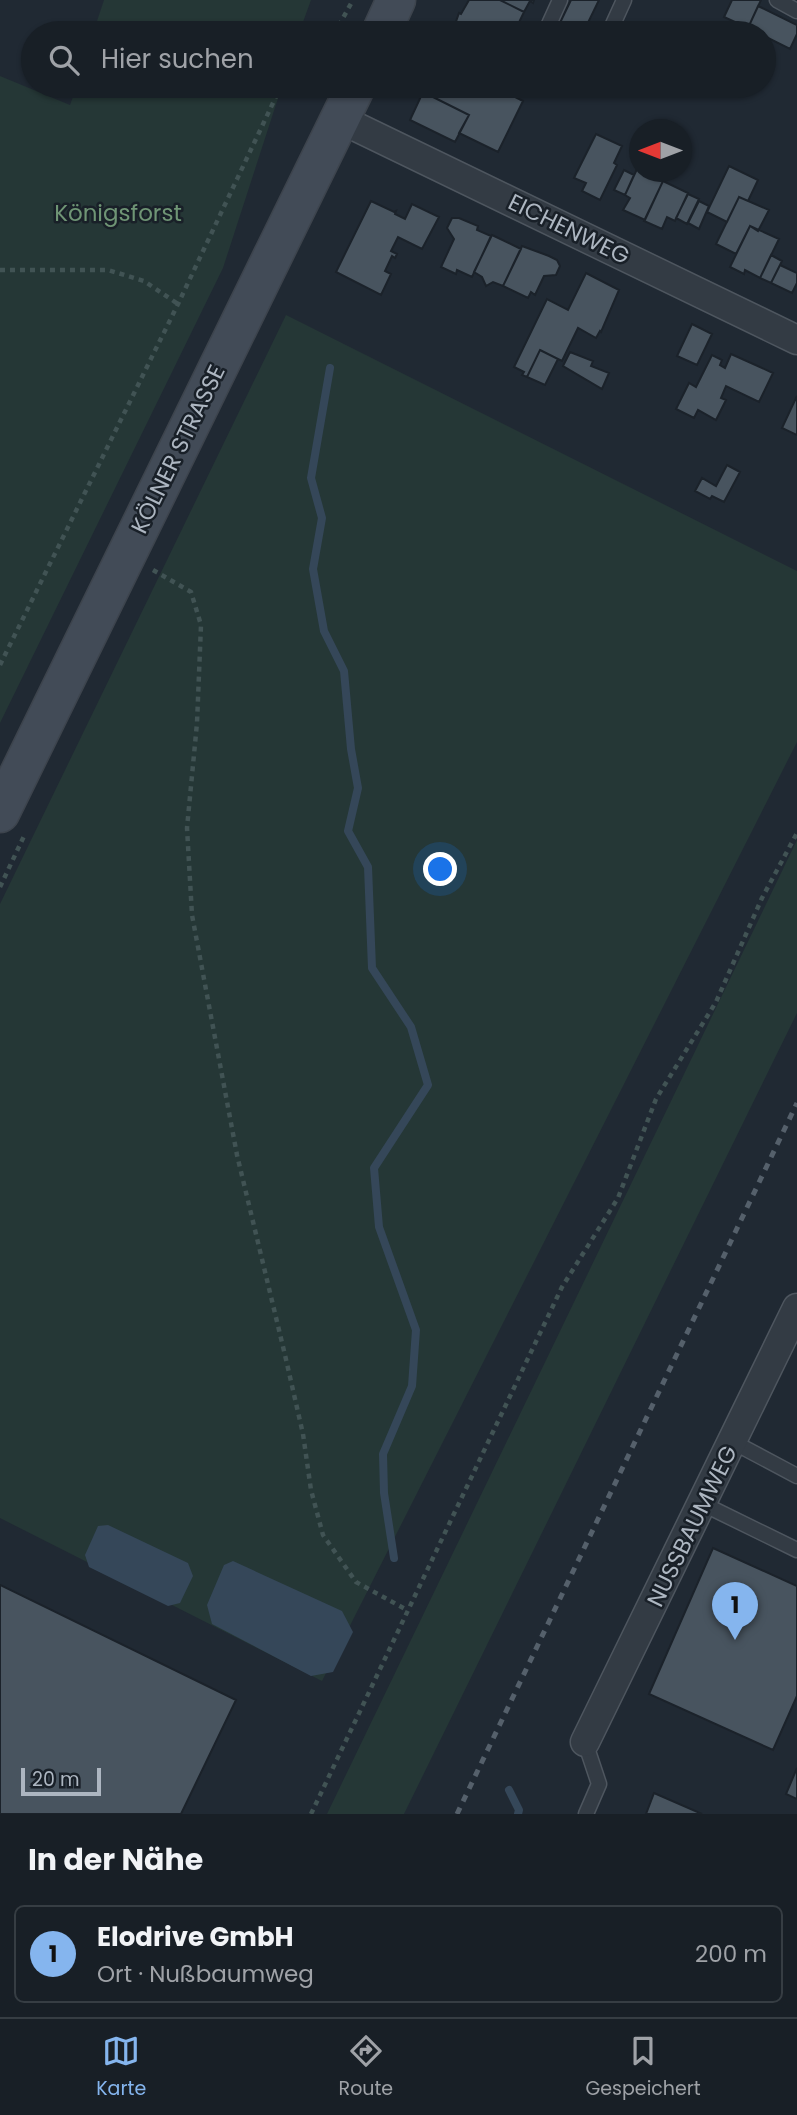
<!DOCTYPE html>
<html lang="de">
<head>
<meta charset="utf-8">
<style>
	body { margin:0; font-family:Poppins,sans-serif; background:#21272e; color:#f1f3f6 }
	.compass { position:absolute; left:629px; top:119px; width:63px; height:63px; border-radius:50%; background:#181f26; box-shadow:0 2px 5px #0004; rotate:270deg }
	.scale { position:absolute; left:21px; bottom:18px; width:80px; box-sizing:border-box; padding-left:7px; border:4px solid #adb6c1; border-top:0; font-size:19px; line-height:24px; white-space:nowrap; color:#adb6c1; -webkit-text-stroke:5px #192028; paint-order:stroke }
	.you { position:absolute; left:441px; top:870px; width:24px; height:24px; margin:-18px; border:5px solid #fff; border-radius:50%; background:#1a73e8; box-shadow:0 0 0 10px #1a73e833 }
	.badge { display:grid; place-items:center; width:46px; height:46px; border-radius:50%; background:#85b5ee; color:#111; font-size:23px; font-weight:700 }
	.pin { position:absolute; translate:-50% -58px; filter:drop-shadow(0 2px 4px #0008) }
	.pin::after { content:''; position:absolute; top:37px; width:24px; height:21px; background:inherit; clip-path:polygon(0 0,100% 0,50% 100%) }
	.list { margin:0; padding:0; list-style:none }
	h2 { display:flex; justify-content:space-between; align-items:center; height:91px; margin:0; padding:0 28px; font-size:30px }
	h2 small { font-size:23px; font-weight:400; color:#9fa2a7 }
	.list li { display:grid; grid-template-columns:46px 1fr auto; gap:21px; align-items:center; box-sizing:border-box; height:98px; margin:0 14px 14px; padding:0 14px; border:2px solid #363d43; border-radius:10px }
	.list b { display:block; font-size:26px; white-space:nowrap }
	.list p { margin:0; font-size:23px; white-space:nowrap; color:#9fa2a7 }
	.list em { font-size:23px; font-style:normal; color:#9fa2a7 }
	.icon { flex:none; width:38px; height:38px; fill:none; stroke:currentColor; stroke-width:2; stroke-linecap:round; stroke-linejoin:round }
	.map { position:relative; flex:none; width:797px; height:1814px; overflow:hidden }
	.search { position:absolute; background:#181f26; box-shadow:0 2px 5px #0004; left:21px; right:21px; top:21px; height:77px; display:flex; align-items:center; gap:18px; box-sizing:border-box; padding:0 24px; border-radius:38px; color:#9fa2a7; font-size:26px }
	.sheet { height:203px; background:#181f26 }
	nav { display:flex; justify-content:space-around; align-items:center; box-sizing:border-box; height:98px; border-top:2px solid #363d43; background:#181f26; font-size:19px; color:#9fa2a7 }
	nav a { display:grid; justify-items:center; gap:4px }
	nav .on { color:#85b5ee }
	.map>svg:first-child { display:block }
	.green { fill:#253736 }
	.water { fill:#354759 }
	.lines { fill:none; stroke-linecap:round; stroke-linejoin:round }
	.stream { stroke:#354759; stroke-width:8 }
	.building { fill:#48545f; stroke:#1b222a; stroke-width:2 }
	.lane-casing { stroke:#4e565f; stroke-width:17 }
	.street-casing { stroke:#4e565f; stroke-width:31 }
	.secondary-casing { stroke:#3d444d; stroke-width:41 }
	.path { stroke:#415354; stroke-width:4.5; stroke-dasharray:5 5; stroke-linecap:butt }
	.lane { stroke:#333b44; stroke-width:14 }
	.street { stroke:#333b44; stroke-width:28 }
	.secondary { stroke:#424b57; stroke-width:38 }
	.rail { stroke:#55606b; stroke-width:5; stroke-dasharray:7 7; stroke-linecap:butt }
	.labels { text-anchor:middle; stroke-width:5; stroke-linejoin:round; paint-order:stroke }
	.park-label { font-size:23px; fill:#6f9575; stroke:#192028 }
	.street-label { font-size:23px; fill:#adb6c1; stroke:#192028 }
</style>
</head>
<body>
<div class="map">
<svg width="797" height="1814" viewBox="0 0 797 1814">
	<rect width="100%" height="100%" fill="#202933"/>
	<path class="green" d="M104 0H311L299 33H93Z
		M0 76 70 105 77 86H282L223 268 0 723Z
		M286 315 797 571V742L322 1681 0 1518V904Z
		M797 840V1013L404 1814H327Z"/>
	<path class="water" d="M108 1525 188 1563 193 1576 180 1603 168 1606 89 1567 85 1555 98 1526Z
		M233 1561 342 1611 353 1632 333 1672 311 1676 212 1624 207 1605 224 1565Z"/>
	<g class="lines">
		<path class="stream" d="M330 368 311 478 322 518 313 569 324 631 344 671 351 749 358 788 348 831 368 867 372 968 411 1027 428 1085 374 1168 379 1227 416 1330 412 1386 383 1454 384 1493 394 1558
			M509 1790 519 1810 518 1814"/>
	</g>
	<path class="building" d="M469 0H500L524 12 514 33H452L459 13 461 14Z
		M500 0H534L533 3 530 1 524 12Z
		M571 0H599L583 33H567L557 29Z
		M732 0H761L748 28 724 17Z
		M758 6 797 25V34L790 49 764 36V33L748 28Z
		M436 86H493L523 101 498 152 459 133 469 115 431 96Z
		M423 92 469 115 455 142 410 120Z
		M596 134 622 146 614 163 617 165 600 200 582 191 586 183 574 178Z
		M729 166 758 180 748 201 739 197 727 222 707 212Z
		M637 169 663 181 645 220 623 210 630 198 625 195Z
		M624 170 634 175 625 195 614 190Z
		M663 181 688 193 675 221 667 217 662 229 644 221Z
		M688 194 699 199 687 224 676 218Z
		M739 197 769 210 758 231 750 226 736 254 716 244Z
		M371 201 394 212 396 211 395 214 405 219 412 204 439 217 422 249 398 237 391 251 397 254 395 258 392 256 385 271 391 274 381 295 336 272Z
		M699 201 709 206 699 229 688 223Z
		M452 218H459L478 226 477 230 491 236 472 277 457 270 456 274 441 267 454 239 447 228Z
		M750 226 779 239 760 278 745 270 744 274 730 267Z
		M492 235 521 249 503 286 493 282 486 286 482 277 474 272Z
		M522 246 549 256 557 260 560 266 556 275 544 276 535 295 531 292 528 298 503 286Z
		M771 255 782 261 771 283 760 278Z
		M780 265 797 273V283L792 293 771 283Z
		M586 273 619 290 601 332 600 331 596 338 578 328 562 361 540 350 527 377 522 375 524 372 514 367 547 299 568 310Z
		M692 324 712 334 697 365 677 356Z
		M540 350 558 359 545 385 527 377Z
		M570 352 593 361 591 366 609 373 602 389 563 366Z
		M731 354 773 373 759 402 726 386 721 398 726 400 716 420 698 410 694 418 676 409 689 383 696 387 712 355 722 360 720 365 725 368Z
		M797 396V435L782 428Z
		M727 465 740 472 724 502 712 496 710 499 695 491 702 478 716 486Z
		M713 1548 797 1586V1696L773 1750 649 1694Z
		M0 1585 236 1700 181 1814H0Z
		M797 1768V1799L786 1794Z
		M654 1793 702 1814H646Z"/>
	<g class="lines">
		<defs>
			<path id="lane" d="M777 0 797 11
				M545 33 560 0
				M609 33 624 0
				M733 1442 797 1476
				M703 1504 797 1550
				M585 1742 599 1784 586 1814"/>
			<path id="street" d="M340 119 797 340
				M585 1742 797 1308"/>
			<path id="secondary" d="M381 33 396 0
				M0 813 356 86"/>
		</defs>
		<use href="#lane" class="lane-casing"/>
		<use href="#street" class="street-casing"/>
		<use href="#secondary" class="secondary-casing"/>
		<path class="path" d="M332 33 338 27 353 0
			M0 270H108L144 281 178 304
			M153 570 191 592 201 625 197 723 187 828 192 915 237 1155 285 1355 303 1434 311 1490 323 1535 356 1582 407 1610
			M0 665 178 304 281 86
			M0 887 25 834
			M311 1814 562 1287 618 1198 656 1099 716 1002 762 898 797 833"/>
		<use href="#lane" class="lane"/>
		<use href="#street" class="street"/>
		<use href="#secondary" class="secondary"/>
		<path class="rail" d="M457 1814 797 1103"/>
	</g>
	<g class="labels">
		<g class="park-label">
			<text x="118" y="221">Königsforst</text>
		</g>
		<g class="street-label">
			<text transform="translate(569 229) rotate(26)" y="8">EICHENWEG</text>
			<text transform="translate(178 449) rotate(-64)" y="8">KÖLNER STRASSE</text>
			<text transform="translate(692 1526) rotate(-64)" y="8">NUSSBAUMWEG</text>
		</g>
	</g>
</svg>
<svg class="compass" viewBox="-18 -18 36 36"><path d="M0-13l5 13h-10z" fill="#e53935"/><path d="M0 13l5-13h-10z" fill="#9fa2a7"/></svg>
<div class="scale">20 m</div>
<div class="you"></div>
<div class="pin badge" style="left:735px;top:1640px">1</div>
<div class="search"><svg class="icon" aria-label="search" viewBox="0 0 24 24"><circle cx="10" cy="10" r="6"/><path d="M15 15l6 6"/></svg>Hier suchen</div>
</div>
<section class="sheet">
<h2>In der Nähe<small></small></h2>
<ul class="list">
<li><span class="badge">1</span><div><b>Elodrive GmbH</b><p>Ort · Nußbaumweg</p></div><em>200 m</em></li>
</ul>
</section>
<nav>
<a class="on"><svg class="icon" aria-label="map" viewBox="0 0 24 24"><path d="M3 6l6-2 6 2 6-2v14l-6 2-6-2-6 2zM9 4v14M15 6v14"/></svg>Karte</a>
<a><svg class="icon" aria-label="directions" viewBox="0 0 24 24"><path d="M12 3l9 9-9 9-9-9zM9 14v-3h6M13 9l2 2-2 2"/></svg>Route</a>
<a><svg class="icon" aria-label="saved" viewBox="0 0 24 24"><path d="M7 4h10v16l-5-4-5 4z"/></svg>Gespeichert</a>
</nav>
</body>
</html>
